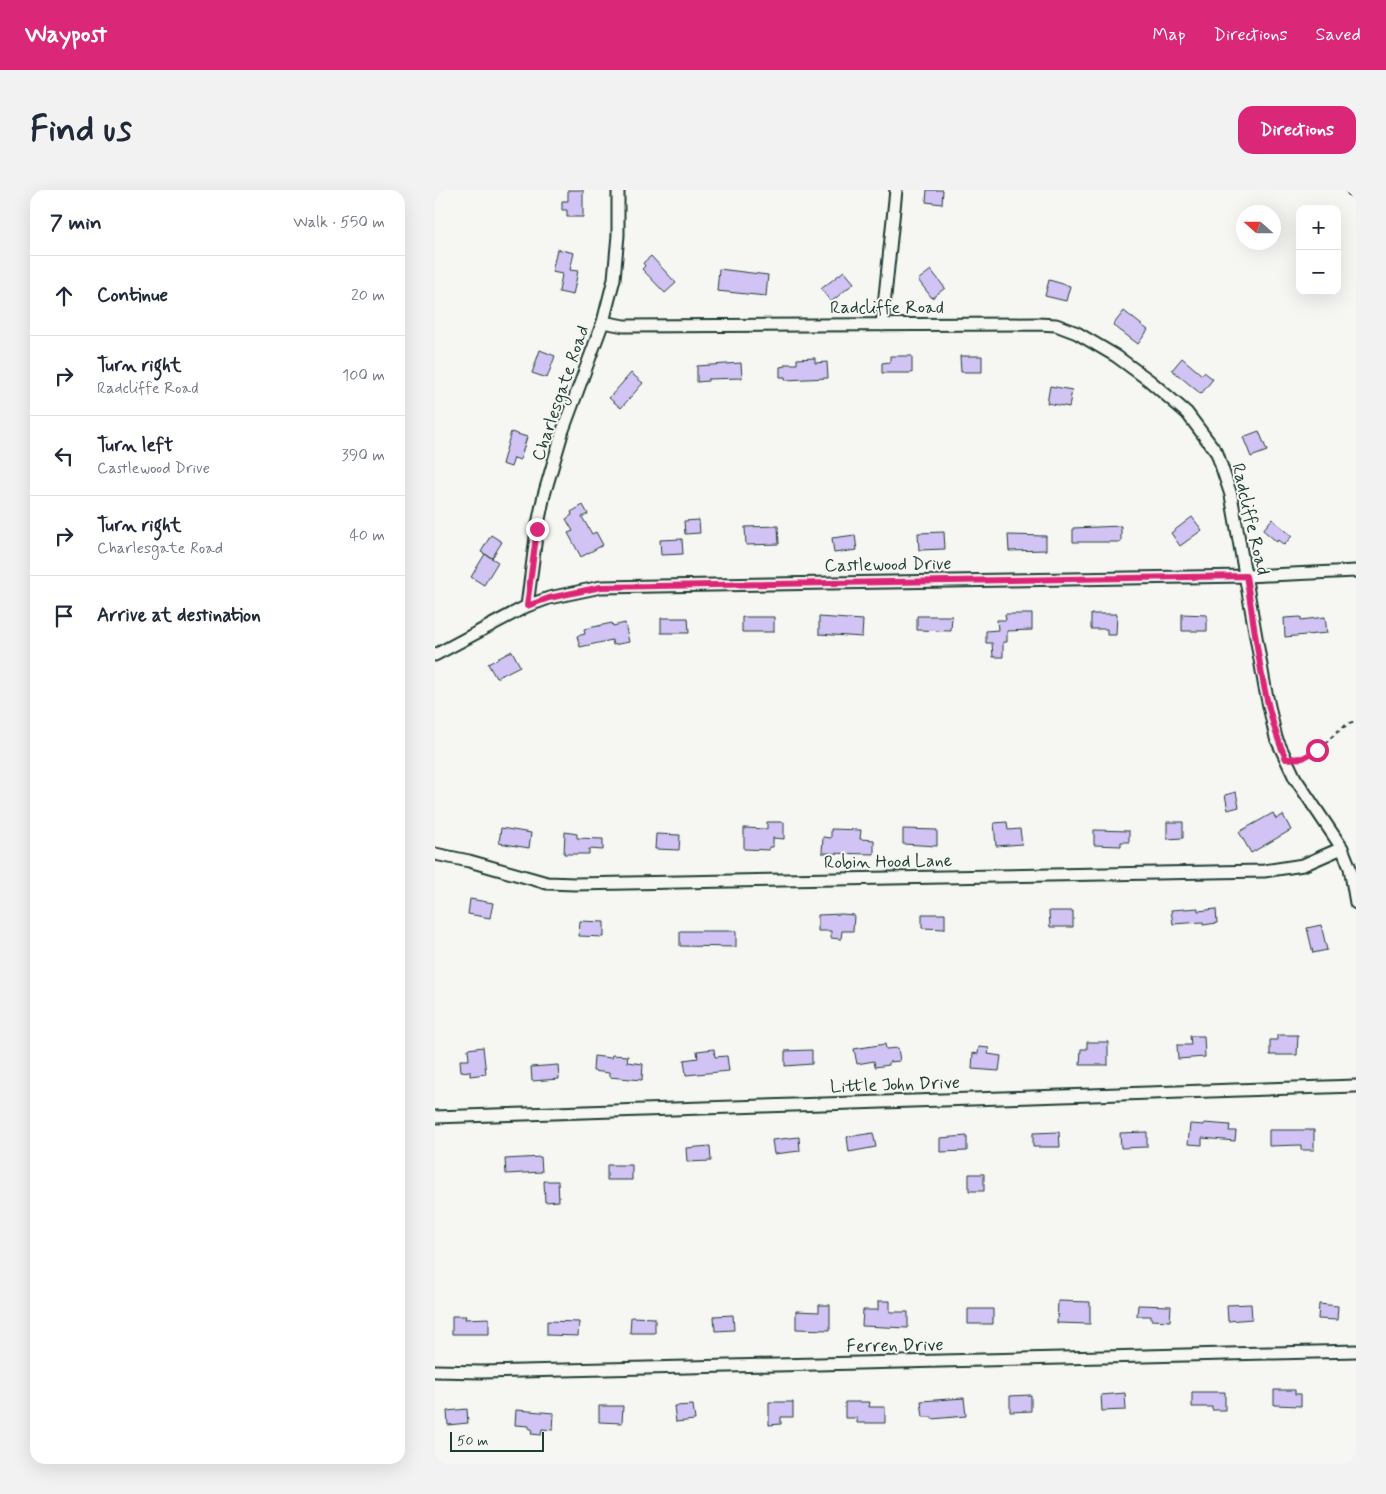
<!DOCTYPE html>
<html lang="en">
<head>
<meta charset="utf-8">
<style>
	body { margin:0; font-family:Mynerve,sans-serif; background:#f2f2f3; color:#1f2937 }
	.controls { position:absolute; right:15px; top:15px; display:grid; overflow:hidden; border-radius:10px; box-shadow:0 5px 20px #0002 }
	.controls button { width:45px; height:45px; display:grid; place-items:center; padding:0; border:0; border-bottom:1px solid #e0e1e3; background:#fff; color:#1f2937; font:25px sans-serif }
	.compass { position:absolute; left:801px; top:15px; width:45px; height:45px; border-radius:50%; background:#fff; box-shadow:0 5px 20px #0002; rotate:291deg }
	.scale { position:absolute; left:15px; bottom:12px; width:94px; box-sizing:border-box; padding-left:5px; border:2px solid #1f3d34; border-top:0; font-size:14px; line-height:18px; white-space:nowrap; color:#1f3d34; -webkit-text-stroke:4px #f6f6f2; paint-order:stroke }
	.stop { position:absolute; width:15px; height:15px; margin:-11px; border:4px solid #db2777; border-radius:50%; background:#fff }
	.stop.end { background:#db2777; border-color:#fff; box-shadow:0 1px 5px #0008 }
	.list { margin:0; padding:0; list-style:none }
	h2 { display:flex; justify-content:space-between; align-items:center; height:65px; margin:0; padding:0 20px; font-size:21px }
	h2 small { font-size:16px; font-weight:400; color:#747a83 }
	.list li { display:grid; grid-template-columns:32px 1fr auto; gap:15px; align-items:center; box-sizing:border-box; height:80px; padding:0 20px; border-top:1px solid #e0e1e3 }
	.list b { display:block; font-size:19px; white-space:nowrap }
	.list p { margin:0; font-size:16px; white-space:nowrap; color:#747a83 }
	.list em { font-size:16px; font-style:normal; color:#747a83 }
	.icon { flex:none; width:28px; height:28px; fill:none; stroke:currentColor; stroke-width:2; stroke-linecap:round; stroke-linejoin:round }
	.map { position:relative; flex:none; width:921px; height:1274px; overflow:hidden; border-radius:15px }
	header { display:flex; align-items:center; gap:30px; box-sizing:border-box; height:70px; padding:0 25px; background:#db2777; color:#fff }
	header strong { font-size:24px }
	nav { display:flex; gap:28px; margin-inline-start:auto; font-size:18px }
	.intro { display:flex; align-items:center; justify-content:space-between; box-sizing:border-box; height:120px; padding:0 30px }
	h1 { margin:0; font-size:35px }
	.button { padding:12px 22px; border-radius:15px; background:#db2777; color:#fff; font-size:18px; font-weight:700 }
	main { display:flex; gap:30px; padding:0 30px }
	aside { flex:1; background:#fff; border-radius:15px; box-shadow:0 5px 20px #0002 }
	.map>svg:first-child { display:block }
	.building { fill:#d1c3f4; stroke:#1f3d34 }
	.lines { fill:none; stroke-linecap:round; stroke-linejoin:round }
	.street-casing { stroke:#1f3d34; stroke-width:15 }
	.path { stroke:#1f3d34; stroke-width:2.5; stroke-dasharray:4 4; stroke-linecap:butt }
	.street { stroke:#f6f6f2; stroke-width:11 }
	.route { stroke:#db2777; stroke-width:6 }
	.labels { text-anchor:middle; stroke-width:4; stroke-linejoin:round; paint-order:stroke }
	.street-label { font-size:18px; fill:#1f3d34; stroke:#f6f6f2 }
</style>
</head>
<body>
<header>
<strong>Waypost</strong>
<nav><a>Map</a><a>Directions</a><a>Saved</a></nav>
</header>
<div class="intro"><h1>Find us</h1><a class="button">Directions</a></div>
<main>
<aside>
<h2>7 min<small>Walk · 550 m</small></h2>
<ul class="list">
<li><svg class="icon" aria-label="ahead" viewBox="0 0 24 24"><path d="M12 20V5M6 11l6-6 6 6"/></svg><div><b>Continue</b></div><em>20 m</em></li>
<li><svg class="icon" aria-label="right" viewBox="0 0 24 24"><path d="M7 20v-9h11M14 6l5 5-5 5"/></svg><div><b>Turn right</b><p>Radcliffe Road</p></div><em>100 m</em></li>
<li><svg class="icon" aria-label="left" viewBox="0 0 24 24"><path d="M17 20v-9H6M10 6l-5 5 5 5"/></svg><div><b>Turn left</b><p>Castlewood Drive</p></div><em>390 m</em></li>
<li><svg class="icon" aria-label="right" viewBox="0 0 24 24"><path d="M7 20v-9h11M14 6l5 5-5 5"/></svg><div><b>Turn right</b><p>Charlesgate Road</p></div><em>40 m</em></li>
<li><svg class="icon" aria-label="arrive" viewBox="0 0 24 24"><path d="M6 21V4h12l-3 4 3 4H6"/></svg><div><b>Arrive at destination</b></div></li>
</ul>
</aside>
<div class="map">
<svg width="921" height="1274" viewBox="0 0 921 1274">
	<rect width="100%" height="100%" fill="#f6f6f2"/>
	<filter id="ink" filterUnits="userSpaceOnUse"><feTurbulence type="fractalNoise" baseFrequency=".02" numOctaves="2"/><feDisplacementMap in="SourceGraphic" scale="10" xChannelSelector="R" yChannelSelector="G"/><feConvolveMatrix kernelMatrix="1 2 1 2 8 2 1 2 1" color-interpolation-filters="sRGB"/></filter>
	<g filter="url(#ink)">
		<path class="building" d="M133 0H148V27H132V20H127V11H133Z
			M492 0H508L507 14 491 12Z
			M122 59 139 63 135 80 143 81 138 105 124 102 127 84 117 82Z
			M216 66 241 93 230 103 207 79 210 76 208 73Z
			M284 79 333 85 331 106 282 101Z
			M496 80 510 98 497 108 483 90Z
			M409 81 419 93 396 112 386 99Z
			M614 90 635 96 631 111 610 106Z
			M689 121 713 140 703 154 678 135Z
			M105 160 120 166 112 188 97 183Z
			M455 166H477V183H447V173L455 172Z
			M525 166H547V182H526Z
			M380 168V173L392 172 393 188 350 190V187H345V177L350 176V174H362V169Z
			M747 168 767 185 769 182 778 189 766 204 737 180Z
			M306 173 307 188 273 189V191L262 192V176Z
			M196 183 208 193 186 218 174 208Z
			M615 196 637 200 634 217 612 213Z
			M824 241 832 261 816 267 808 247Z
			M76 242 92 247 85 270 79 268 76 277 67 274Z
			M148 315 153 324 147 327 157 344 161 342 168 355 146 367 133 343 138 341 131 329 137 325 136 322Z
			M757 327 767 340 745 356 736 343Z
			M837 329 857 346 849 355 843 350 842 352 828 340Z
			M264 330 265 343 250 344 249 331Z
			M343 336 344 354 311 355 310 337Z
			M686 336V352H638V338Z
			M509 342 510 359 484 360 483 343Z
			M56 345 67 352 57 368 46 362Z
			M420 345 422 360 399 363 397 348Z
			M573 345 611 346V360L574 361Z
			M247 349 248 364 226 365 225 350Z
			M50 364 63 372 49 395 36 387Z
			M570 424H597V440L572 441V452H568V467H558L557 453H551V441L563 440 562 430H571Z
			M656 424H682L681 445H672V439H656Z
			M747 424 772 425V441H747Z
			M482 426H517L516 441 482 440Z
			M307 427H339V442H307Z
			M384 427 428 430 427 447 384 444Z
			M866 427V430L890 427 892 443 850 447 849 428Z
			M226 428H253L254 443H226Z
			M177 433 178 436 190 433 194 452 178 455 177 450 145 457 142 446 150 444 149 439Z
			M77 461 85 476 61 488 53 474Z
			M801 602 804 617 793 620 790 605Z
			M838 623 841 629 848 625 856 640 816 663 804 642Z
			M332 632H349V649L338 648V657H334V660L309 659V638L332 639Z
			M572 632 573 640 585 639 587 654 561 656 559 633Z
			M732 632H748V648L732 649Z
			M66 638 96 643 94 658 64 653Z
			M396 639 426 640 425 649 439 650V664L387 663 388 647 396 648Z
			M468 639 502 640V656L468 654Z
			M659 640 694 641V652H686V656L659 655Z
			M130 642 142 644V648L168 649V660L154 659V664H129Z
			M221 644 245 645 244 660 220 659Z
			M35 709 58 713 55 728 33 724Z
			M763 718V721L781 719 782 733 768 735V732L738 734 736 720Z
			M614 721H638V737H615Z
			M407 724 419 725 418 741H407L406 749 396 748V741H383V725Z
			M487 724H510V739L487 738Z
			M145 731 169 732V747L144 746Z
			M886 735 892 760 878 763 872 738Z
			M245 741H301V757L245 756Z
			M842 845H863L862 865H835V850H842Z
			M755 846H769L770 867 743 869 742 855H756Z
			M652 852H673V875H645L646 859H652Z
			M450 854 451 859 463 858 465 871 454 872V875L440 877 439 871 422 874 419 859Z
			M48 857 51 884 35 886V881L26 882 25 870H34L33 859Z
			M544 857 554 858 553 864 566 866 564 881 537 879 538 863 543 864Z
			M279 859 280 867 292 866 294 881 251 885 249 870 263 868 262 861Z
			M377 860V874L350 876V861Z
			M177 865 193 866 192 872 208 874 207 890 174 887V883L158 881 159 866 176 868Z
			M123 875 124 889 97 891 96 877Z
			M769 933 795 935 794 941H801L800 951 767 948V955L753 954 755 934 769 935Z
			M834 940H879V960H866V955L834 956Z
			M624 942 625 957H598V943Z
			M712 942V957L686 958 685 943Z
			M438 943 441 957 414 962 412 947Z
			M532 946V961L505 962V948Z
			M364 947 365 961 339 964 337 950Z
			M275 956 276 971 252 972 251 958Z
			M106 967 107 982 71 984 70 969Z
			M172 975H197V990H172Z
			M534 984H549V1001H534Z
			M109 991H123L124 1011 110 1012Z
			M443 1111H455V1122H473V1138L427 1136 428 1120H443Z
			M623 1111 655 1112V1134L622 1133Z
			M816 1114 817 1129 793 1131 792 1115Z
			M884 1114 903 1116 902 1130 883 1129Z
			M384 1115H395V1140L361 1139V1121L384 1122Z
			M703 1115 736 1116 735 1131 716 1130V1126H702Z
			M533 1119H558V1134H533Z
			M298 1125 299 1140 280 1141 279 1126Z
			M17 1126H31L30 1129 54 1128V1144H17Z
			M196 1127 220 1128V1143H195Z
			M112 1131 144 1132 143 1146 112 1145Z
			M839 1200H860V1204H866V1216L839 1215Z
			M757 1202H790V1220H777V1217H757Z
			M690 1203 691 1220 667 1221 666 1205Z
			M596 1205V1221L575 1222V1206Z
			M529 1208 531 1226 497 1229V1227H488L486 1211Z
			M334 1212H358V1227H346V1234L334 1235Z
			M410 1212H435L434 1217H450V1233H422V1228H410Z
			M258 1215 260 1230 241 1232 239 1216Z
			M164 1216H188L187 1233 164 1232Z
			M32 1219 33 1233 13 1235 12 1221Z
			M81 1220 119 1223 118 1240 107 1239 106 1245 96 1244 97 1239H94V1236L80 1235Z"/>
		<g class="lines">
			<defs>
				<path id="street" d="M918 0 921 1
					M168 132 189 136 603 134 621 135 642 143 681 166 715 191 752 223 782 263 796 305 830 498 841 548 860 588 907 658 915 678 921 713
					M447 135 461 0
					M92 416 102 339 109 305 128 240 168 132 179 89 183 45V0
					M0 465 92 416 114 408 166 397 811 386 921 381
					M0 664 34 671 112 693 140 694 829 681 868 675 907 658
					M0 927 921 896
					M0 1181 46 1182 921 1161"/>
			</defs>
			<use href="#street" class="street-casing"/>
			<path class="path" d="M862 568C887 567 898 537 921 531"/>
			<use href="#street" class="street"/>
		</g>
	</g>
	<g class="lines" filter="url(#ink)">
		<path class="route" d="M102 339 92 416 114 408 166 397 811 386C821 443 827 516 851 569L868 568 882 560"/>
	</g>
	<g class="labels">
		<g class="street-label">
			<text x="452" y="123">Radcliffe Road</text>
			<text transform="translate(125 203) rotate(-71)" y="6">Charlesgate Road</text>
			<text transform="translate(816 329) rotate(77)" y="6">Radcliffe Road</text>
			<text transform="translate(453 374) rotate(-1)" y="6">Castlewood Drive</text>
			<text transform="translate(453 671) rotate(-1)" y="6">Robin Hood Lane</text>
			<text transform="translate(460 894) rotate(-2)" y="6">Little John Drive</text>
			<text transform="translate(460 1155) rotate(-1)" y="6">Ferren Drive</text>
		</g>
	</g>
</svg>
<div class="controls">
<button>+</button>
<button>−</button>
</div>
<svg class="compass" viewBox="-18 -18 36 36"><path d="M0-13l5 13h-10z" fill="#e53935"/><path d="M0 13l5-13h-10z" fill="#747a83"/></svg>
<div class="scale">50 m</div>
<div class="stop" style="left:882px;top:560px"></div>
<div class="stop end" style="left:102px;top:339px"></div>
</div>
</main>
</body>
</html>
